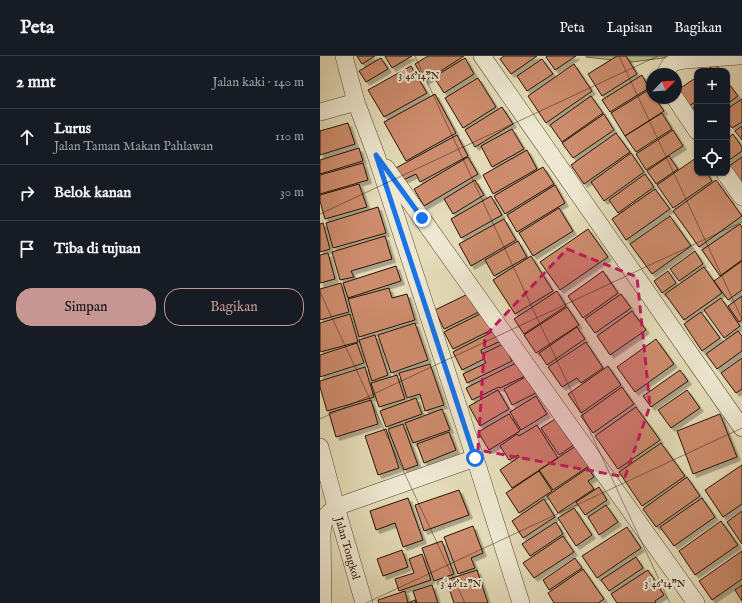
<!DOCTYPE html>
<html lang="id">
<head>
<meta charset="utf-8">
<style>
	body { margin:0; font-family:"IM FELL English",serif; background:#20242c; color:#f1f3f6 }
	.controls { position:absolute; right:12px; top:12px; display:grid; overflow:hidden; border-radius:8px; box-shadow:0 1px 3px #0004 }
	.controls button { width:36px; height:36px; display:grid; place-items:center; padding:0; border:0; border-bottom:1px solid #363941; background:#171b24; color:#f1f3f6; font:20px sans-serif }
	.compass { position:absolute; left:326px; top:12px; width:36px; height:36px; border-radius:50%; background:#171b24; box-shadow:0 1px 3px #0004; rotate:65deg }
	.stop { position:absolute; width:12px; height:12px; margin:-9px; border:3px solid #1a73e8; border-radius:50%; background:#fff }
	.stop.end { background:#1a73e8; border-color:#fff; box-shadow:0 1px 4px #0008 }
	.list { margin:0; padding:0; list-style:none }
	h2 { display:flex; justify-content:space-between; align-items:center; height:52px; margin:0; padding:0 16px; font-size:17px }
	h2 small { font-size:13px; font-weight:400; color:#9ea1a6 }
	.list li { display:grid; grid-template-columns:26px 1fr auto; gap:12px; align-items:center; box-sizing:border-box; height:56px; padding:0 16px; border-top:1px solid #363941 }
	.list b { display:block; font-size:15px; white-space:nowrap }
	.list p { margin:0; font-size:13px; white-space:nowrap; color:#9ea1a6 }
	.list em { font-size:13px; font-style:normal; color:#9ea1a6 }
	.actions { display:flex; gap:8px; padding:12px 16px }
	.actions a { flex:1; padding:9px 0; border:1px solid #c59692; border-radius:16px; text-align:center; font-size:14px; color:#c59692 }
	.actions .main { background:#c59692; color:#111 }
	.icon { flex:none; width:22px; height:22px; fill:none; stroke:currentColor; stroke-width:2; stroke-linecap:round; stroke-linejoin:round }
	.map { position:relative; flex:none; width:422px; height:547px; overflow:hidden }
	header { display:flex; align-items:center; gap:24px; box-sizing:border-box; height:56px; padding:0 20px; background:#171b24; border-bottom:1px solid #363941 }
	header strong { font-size:19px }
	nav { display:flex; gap:22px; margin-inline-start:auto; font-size:14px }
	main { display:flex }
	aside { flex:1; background:#171b24 }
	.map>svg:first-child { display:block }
	.green { fill:#b8bf8c; stroke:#6f6a48 }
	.building { fill:#cd8c6d; stroke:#261404; filter:url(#shadow) }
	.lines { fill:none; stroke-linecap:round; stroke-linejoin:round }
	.minor-casing { stroke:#564631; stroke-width:18 }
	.minor { stroke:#eee8d2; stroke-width:17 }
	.route { stroke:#1a73e8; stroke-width:5 }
	.marked { fill:#c2185b; fill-opacity:0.2; stroke:#c2185b; stroke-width:3; stroke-dasharray:8 5; stroke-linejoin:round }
	.ticks { fill:none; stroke:#261404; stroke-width:1; stroke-opacity:0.45 }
	.labels { text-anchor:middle; stroke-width:4; stroke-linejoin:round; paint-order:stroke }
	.street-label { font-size:11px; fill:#261404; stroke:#eee8d2 }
	.ticks-label { font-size:10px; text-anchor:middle; fill:#261404; stroke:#eee8d2; stroke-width:4; stroke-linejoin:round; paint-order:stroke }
</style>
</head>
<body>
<header>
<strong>Peta</strong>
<nav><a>Peta</a><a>Lapisan</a><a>Bagikan</a></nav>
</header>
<main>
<aside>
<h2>2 mnt<small>Jalan kaki · 140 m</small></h2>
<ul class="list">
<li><svg class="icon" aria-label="ahead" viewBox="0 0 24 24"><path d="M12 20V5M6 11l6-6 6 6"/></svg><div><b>Lurus</b><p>Jalan Taman Makan Pahlawan</p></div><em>110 m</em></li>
<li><svg class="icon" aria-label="right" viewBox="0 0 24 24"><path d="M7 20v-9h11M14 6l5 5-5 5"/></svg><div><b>Belok kanan</b></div><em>30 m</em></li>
<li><svg class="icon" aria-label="arrive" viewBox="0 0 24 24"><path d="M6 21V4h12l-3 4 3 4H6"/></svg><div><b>Tiba di tujuan</b></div></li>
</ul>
<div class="actions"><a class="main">Simpan</a><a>Bagikan</a></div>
</aside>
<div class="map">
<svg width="422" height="547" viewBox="0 0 422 547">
	<defs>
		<filter id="shadow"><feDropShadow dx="3.5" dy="3.5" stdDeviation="0" flood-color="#0004"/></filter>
	</defs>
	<rect width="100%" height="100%" fill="#e5dcb9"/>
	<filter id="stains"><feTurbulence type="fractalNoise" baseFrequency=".005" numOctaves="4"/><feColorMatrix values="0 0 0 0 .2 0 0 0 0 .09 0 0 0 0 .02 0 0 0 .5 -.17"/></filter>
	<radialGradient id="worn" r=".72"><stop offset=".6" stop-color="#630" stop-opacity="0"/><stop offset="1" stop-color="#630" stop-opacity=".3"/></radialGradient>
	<path class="green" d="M266 0H358L312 6 266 1Z"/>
	<path class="building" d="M37 0H55L42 8Z
		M65 0H92L72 12Z
		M108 0H144L105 25 95 8Z
		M184 0H217L191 18 180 3Z
		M227 0H256L235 14 226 1Z
		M297 0H306L317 18 282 40 268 18Z
		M61 2 68 13 46 26 39 15Z
		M145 2 154 18 124 37 114 21Z
		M222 3 233 18 207 35 197 20Z
		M254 8 272 35 226 67 208 40Z
		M396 8 401 15H385Z
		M91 10 107 37 64 61 48 34Z
		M322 19 329 32 290 56 282 44Z
		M377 21V45L367 51 356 35Z
		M158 22 176 51 143 72 125 42Z
		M408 27 418 40 407 48V28Z
		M330 33 332 36V42H335L344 55 305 80 291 57Z
		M115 38 136 77 86 105 64 66Z
		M271 40 283 57 242 86 230 69Z
		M422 43V66L412 72 407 65V53Z
		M377 49V60L372 53Z
		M182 51 193 68 155 91 145 74Z
		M342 57 352 73 316 96 305 80Z
		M284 58 294 74 253 102 242 87Z
		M28 67 35 88 0 99V74V75Z
		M422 70V84L415 75Z
		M192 73 204 93 172 111 161 90Z
		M353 74 363 90 326 114 316 98Z
		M296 77 310 96 264 128 251 109Z
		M413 78 422 91V95L408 105 407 104V83Z
		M137 79 148 100 100 126 96 118 81 125 74 113Z
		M39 92 43 105 0 118V104Z
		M207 94 217 113 173 138 163 119Z
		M311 97 324 116 284 145 271 126Z
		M349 100 358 113 336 128 327 115Z
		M148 101 158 118 104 150 94 133Z
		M422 101V129L409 110Z
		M376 102 377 117H387L392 125 353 152 337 129Z
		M43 107 48 124 0 138V119Z
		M223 111 234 128 185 158 174 140Z
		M325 118 334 131 298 157 289 144Z
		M155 124 164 139 133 158 124 143Z
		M396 124 422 160 379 191 353 155Z
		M39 128 47 151 5 163 0 145V139Z
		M235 129 245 147 197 176 187 159Z
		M335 133 350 153 306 184 292 163Z
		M171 140 182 159 141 182 131 163Z
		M58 151 66 177 13 192 6 167Z
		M239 152 253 175 213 200 199 177Z
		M350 160 371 190 332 218 310 188Z
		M184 163 196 184 151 210 139 188Z
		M3 167 10 193 0 196V168Z
		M420 168 422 171V204L400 220 382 194Z
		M268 173 288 201 240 234 220 206Z
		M65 180 72 203 31 215 34 221 20 224 12 196Z
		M198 185 207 201 174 220 165 204Z
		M375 195 383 208 359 225 350 213Z
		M8 197 15 223 0 227V199Z
		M211 200 233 235 195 258 173 224Z
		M422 205V234L408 244 394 225Z
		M76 210 81 225 28 242 23 227Z
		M384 211 402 237 364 264 345 238Z
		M283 215 298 237 263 262 248 240Z
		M348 215 356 227 342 237 334 225Z
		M21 227 29 256 0 264V233Z
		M69 232 72 242 87 238 95 264 39 281 28 243Z
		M237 235 246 250 204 278 194 263Z
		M152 236 161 255 124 273 115 254Z
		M301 238 311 252 275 277 265 263Z
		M422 240V264L419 266 408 250Z
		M401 242 420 270 404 282 384 254Z
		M247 251 259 269 216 297 204 279Z
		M166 255 175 272 133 293 124 276Z
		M312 255 326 274 290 299 277 280Z
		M381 256 400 282 382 295 364 268Z
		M30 258 38 286 0 296V267Z
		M95 267 108 304 71 317 58 279Z
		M257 271 265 283 227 309 219 297Z
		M176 274 181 285 161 294 162 298 183 288 192 305 147 327 143 318 166 307 164 303 142 314 133 296Z
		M418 275 422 280V295L397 313 386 298Z
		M55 279 68 319 52 325 39 284Z
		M336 283 354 308 315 336 297 311Z
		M266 286 283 312 261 327 257 322 242 331 228 311Z
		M37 287 44 307 0 321V299Z
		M422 302V333L416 337 401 317Z
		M198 306 205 320 180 332 179 331 152 344 146 332Z
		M110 308 124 349 105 355 100 338 87 342 79 317Z
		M288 310 301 329 261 357 248 338Z
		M45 311 54 341 7 355 0 331V325Z
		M360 314 368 325 331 351 323 340Z
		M77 319 85 343 59 351 51 327Z
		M207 320 216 337 192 349 184 333Z
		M302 331 314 348 273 377 261 360Z
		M178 334 189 353 160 370 149 350Z
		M367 334 380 352 351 372 338 354Z
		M216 340 227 358 201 374 190 356Z
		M96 342 102 358 66 371 60 355Z
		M51 344 58 368 16 381 9 357Z
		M316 351 340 384 298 413 275 380Z
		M122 353 130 374 93 387 85 367Z
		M189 358 200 375 169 394 158 376Z
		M400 358 417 401 373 418 357 375Z
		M240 360 258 386 239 399 221 372Z
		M83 368 98 409 84 414 68 373Z
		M217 369 238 402 192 432 180 414 199 401 198 399 189 404 180 390 197 378 199 380Z
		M66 373 79 412 58 419 45 380Z
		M129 376 136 394 104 407 97 388Z
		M341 387 365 420 322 450 299 416Z
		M256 390 269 410 233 434 219 414Z
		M422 409V448L403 461 385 434Z
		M268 412 274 421 268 425 274 433 238 457 227 440Z
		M219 415 232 435 199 457 186 437Z
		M367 421 380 440 336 471 323 453Z
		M279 431 287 444 265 459 256 446Z
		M139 434 149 459 104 475 95 449Z
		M88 442 103 484 83 491 75 467 56 474 50 455Z
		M382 442 395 461 354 490 340 471Z
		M224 443 235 461 203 482 192 465Z
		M286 449 298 466 279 479 268 461Z
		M254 452 272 479 256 490 238 462Z
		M422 455V488L407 466Z
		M401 465 418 489 375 519 359 495Z
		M236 466 243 478 210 500 202 488Z
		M153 470 163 497 151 502 155 512 138 518 124 481Z
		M307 471 321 492 277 522 262 500Z
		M243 480 254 496 214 522 203 507Z
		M122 485 134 518 114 525 102 492Z
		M82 494 88 511 63 520 57 503Z
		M422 495V523L392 544 379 525Z
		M102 498 111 524 79 535 75 523 94 517 89 503Z
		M316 501 323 512 289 535 281 524Z
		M255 502 262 512 229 534 223 524Z
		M263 513 284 543 278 547H234L228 537Z
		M157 514 168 547H134L126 524Z
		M328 514 344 539 335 545 336 547H297L291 538Z
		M112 529 118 547H97L93 535Z
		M422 529V545L415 534Z
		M85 535 88 547 95 544 96 547H59L58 544Z"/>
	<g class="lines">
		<defs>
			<g id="minor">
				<path d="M24 0 36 46 56 99 155 402 201 547"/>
				<path d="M162 0 422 372"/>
				<path d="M345 18 350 9 355 6 365 4 419 0"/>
				<path d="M355 42 377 75"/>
				<path d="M0 56 36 46"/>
				<path d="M66 112 376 547"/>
				<path d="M405 117 422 141"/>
				<path id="s1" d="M0 391 16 451 44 547"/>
				<path d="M3 547 2 477C4 462 4 460 16 451L155 402"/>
			</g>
		</defs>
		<use href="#minor" class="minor-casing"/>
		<use href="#minor" class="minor"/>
	</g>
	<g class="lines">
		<path class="route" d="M102 162 56 99 155 402"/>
	</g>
	<path class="marked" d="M247 193 317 221 330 350 305 421 158 394 165 280Z"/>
	<path class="ticks" d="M95 0 350 547M299 0 422 263M0 158 338 0M0 236 145 547M0 363 422 166M46 547 422 372"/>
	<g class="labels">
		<g class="street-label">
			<text dy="4" stroke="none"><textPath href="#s1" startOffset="105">Jalan Tongkol</textPath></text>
		</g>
	</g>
	<g class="ticks-label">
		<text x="99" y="23">3°46'14"N</text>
		<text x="141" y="531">3°46'12"N</text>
		<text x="345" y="531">3°46'14"N</text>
	</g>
	<rect width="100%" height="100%" filter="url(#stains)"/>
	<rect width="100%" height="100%" fill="url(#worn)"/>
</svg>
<div class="controls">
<button>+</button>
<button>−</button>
<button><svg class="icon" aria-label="locate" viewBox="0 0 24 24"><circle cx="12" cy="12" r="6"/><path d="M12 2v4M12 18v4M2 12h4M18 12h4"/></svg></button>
</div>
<svg class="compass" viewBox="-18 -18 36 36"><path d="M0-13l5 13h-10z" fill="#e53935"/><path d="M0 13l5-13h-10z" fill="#9ea1a6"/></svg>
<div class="stop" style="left:155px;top:402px"></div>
<div class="stop end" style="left:102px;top:162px"></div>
</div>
</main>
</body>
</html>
